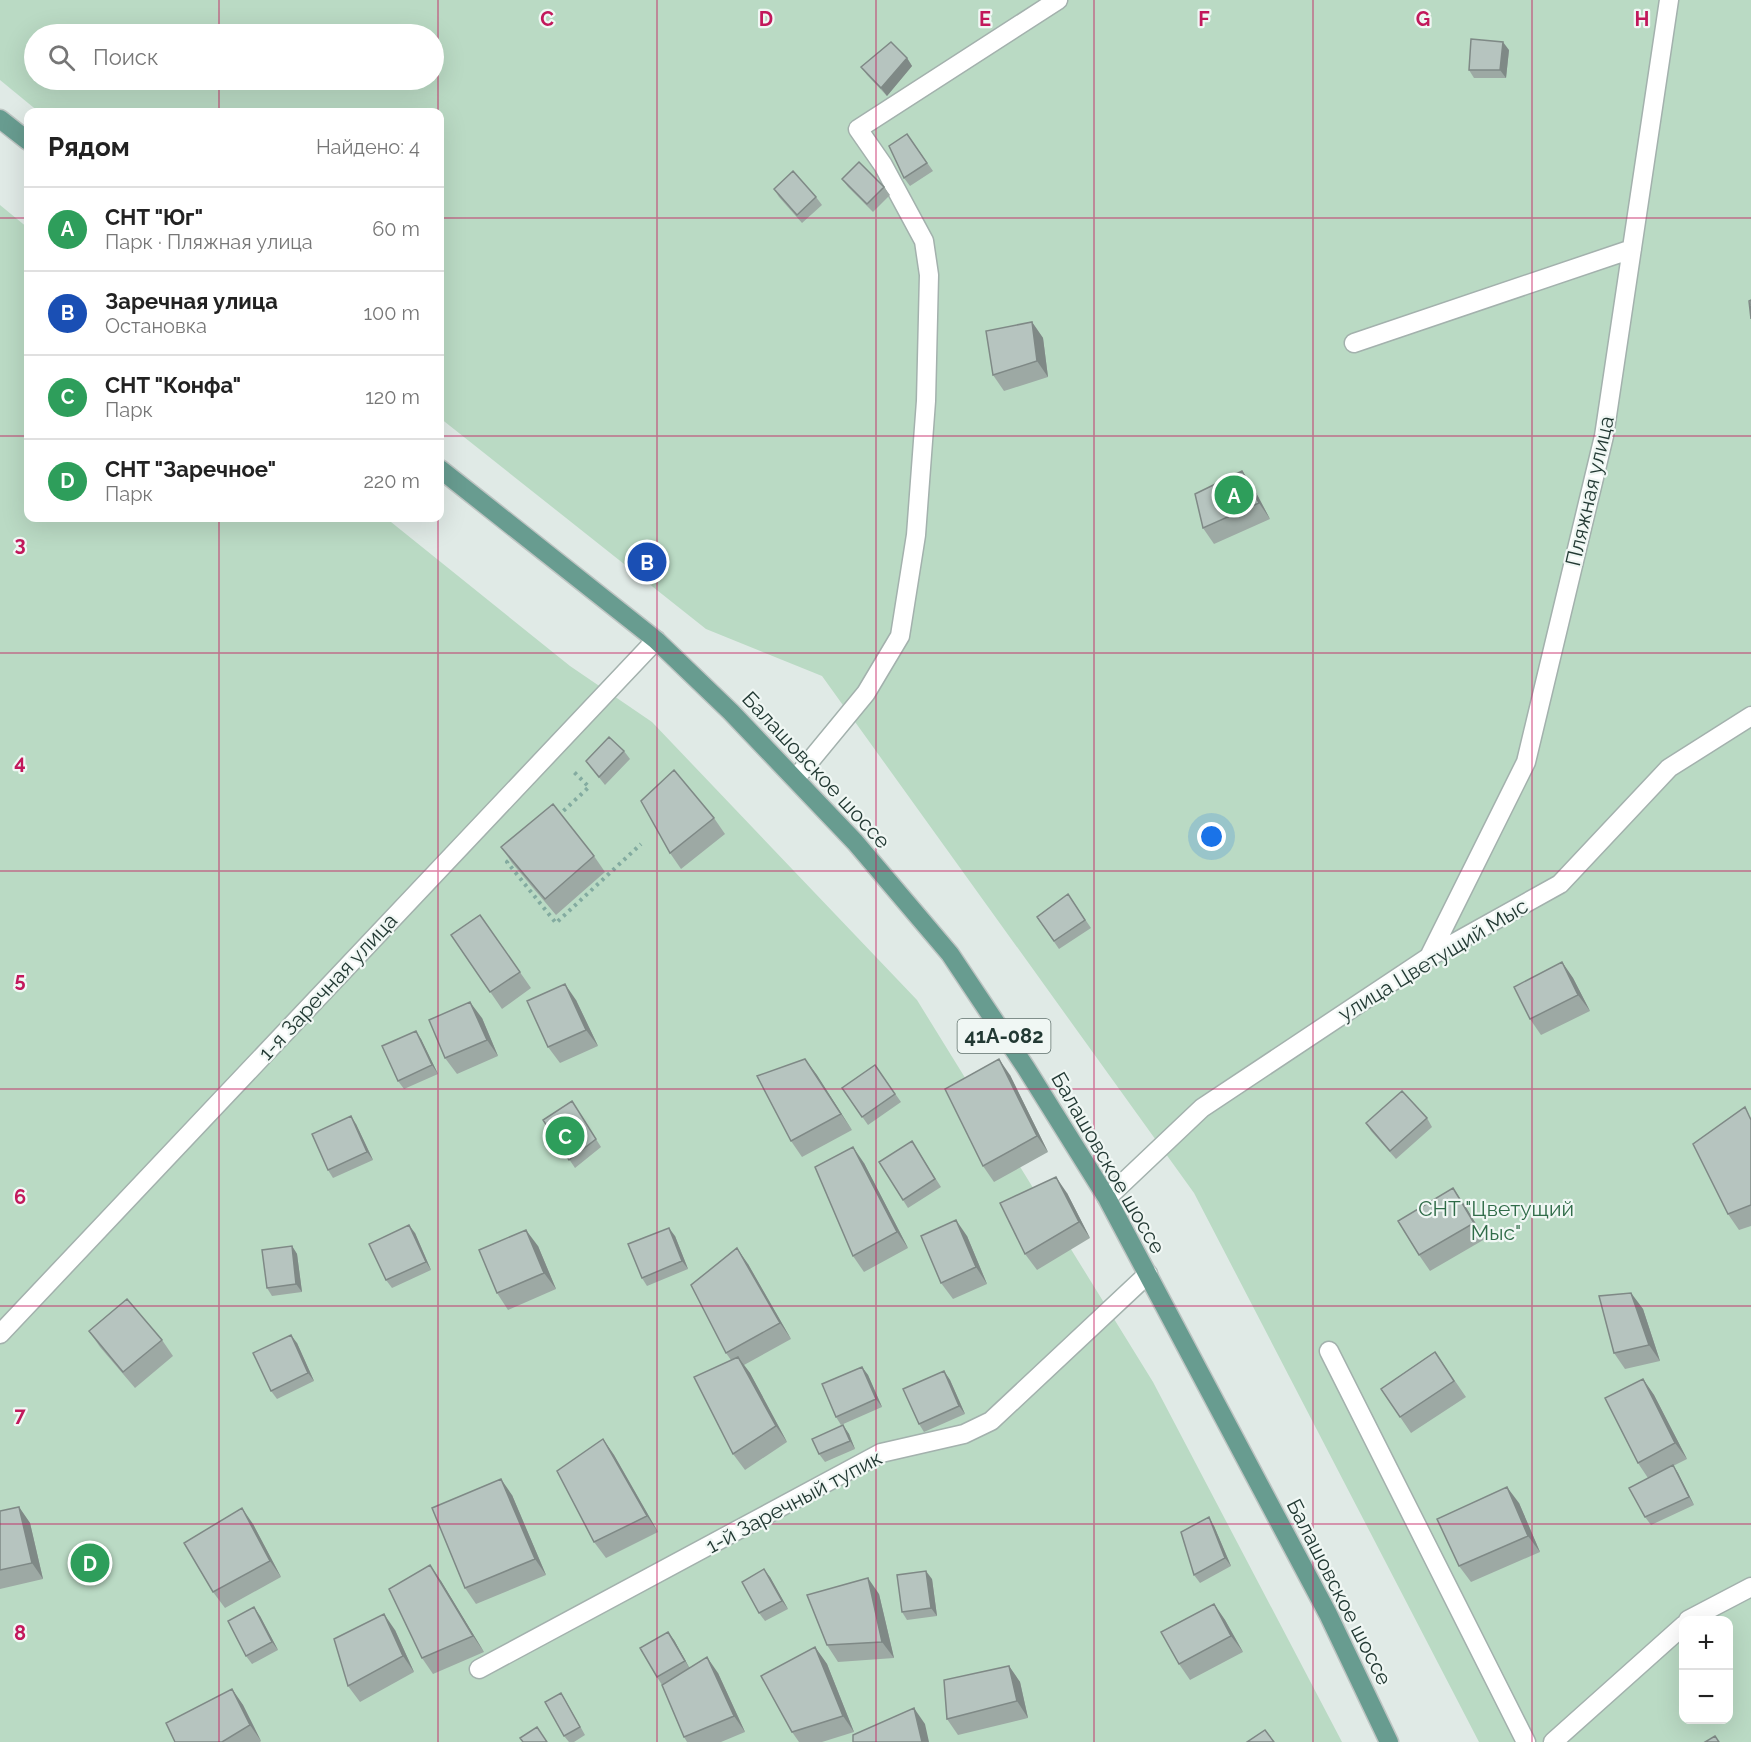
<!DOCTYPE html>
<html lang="ru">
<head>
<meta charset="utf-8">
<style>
	body { margin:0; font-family:Raleway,sans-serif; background:#f6f6f6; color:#222 }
	.controls { position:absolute; right:18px; bottom:18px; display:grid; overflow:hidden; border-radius:12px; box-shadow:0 6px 24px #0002 }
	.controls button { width:54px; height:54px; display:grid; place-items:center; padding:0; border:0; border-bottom:2px solid #e0e0e0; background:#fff; color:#222; font:30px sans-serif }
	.you { position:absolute; left:1212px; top:837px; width:21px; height:21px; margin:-15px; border:4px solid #fff; border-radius:50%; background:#1a73e8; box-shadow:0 0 0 9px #1a73e833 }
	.badge { display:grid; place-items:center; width:39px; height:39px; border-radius:50%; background:#111827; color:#fff; font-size:20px; font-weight:700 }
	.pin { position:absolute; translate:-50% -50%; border:3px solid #fff; box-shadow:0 2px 6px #0006 }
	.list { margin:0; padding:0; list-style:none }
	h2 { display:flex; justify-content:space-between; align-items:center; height:78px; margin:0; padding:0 24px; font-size:26px }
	h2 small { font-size:20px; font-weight:400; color:#767676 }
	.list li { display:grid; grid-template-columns:39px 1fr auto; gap:18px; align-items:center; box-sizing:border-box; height:84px; padding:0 24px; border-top:2px solid #e0e0e0 }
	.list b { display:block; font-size:22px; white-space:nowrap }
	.list p { margin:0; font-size:20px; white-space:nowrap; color:#767676 }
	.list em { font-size:20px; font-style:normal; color:#767676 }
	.icon { flex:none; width:33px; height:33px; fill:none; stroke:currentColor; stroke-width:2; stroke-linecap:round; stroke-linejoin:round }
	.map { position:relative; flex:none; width:1751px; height:1742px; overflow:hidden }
	.search { position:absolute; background:#fff; box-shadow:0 6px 24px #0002; left:24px; top:24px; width:420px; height:66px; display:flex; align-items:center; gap:15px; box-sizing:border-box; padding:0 21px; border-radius:33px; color:#767676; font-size:22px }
	.panel { position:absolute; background:#fff; box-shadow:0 6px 24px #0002; left:24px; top:108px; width:420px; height:414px; border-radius:12px }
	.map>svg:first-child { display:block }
	.green { fill:#badac4; fill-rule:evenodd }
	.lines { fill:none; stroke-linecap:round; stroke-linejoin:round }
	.minor-casing { stroke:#a3b1ad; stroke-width:21 }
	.major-casing { stroke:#bdc4c2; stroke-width:21 }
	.path { stroke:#83aba0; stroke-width:4; stroke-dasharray:3 4.5; stroke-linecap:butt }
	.minor { stroke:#fff; stroke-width:18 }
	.major { stroke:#689c90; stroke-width:18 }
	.wall { fill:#9da9a4 }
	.shaded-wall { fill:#7f8986 }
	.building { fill:#b6c4bf; stroke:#7f8986; stroke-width:1.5 }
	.grid { fill:none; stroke:#c2185b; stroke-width:1.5; stroke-opacity:0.55 }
	.labels { text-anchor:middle; stroke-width:4.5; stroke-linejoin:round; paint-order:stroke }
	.shield { fill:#f0f7f4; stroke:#60726d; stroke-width:1.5 }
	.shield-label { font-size:20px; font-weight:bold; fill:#223933 }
	.street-label { font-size:21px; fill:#223933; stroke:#f0f7f4 }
	.park-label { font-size:21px; fill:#306c49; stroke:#f0f7f4 }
	.grid-label { font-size:20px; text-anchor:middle; font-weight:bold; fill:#c2185b; stroke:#f0f7f4; stroke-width:4.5; stroke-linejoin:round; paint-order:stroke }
</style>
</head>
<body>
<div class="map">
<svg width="1751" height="1742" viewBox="0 0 1751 1742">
	<rect width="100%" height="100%" fill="#e0eae6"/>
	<path class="green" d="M0 0H1751V1742H1479L1194 1193 822 676 706 629 440 418V112H39L0 80ZM34 34H434V80H34ZM1684 1620H1728V1720H1684Z
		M0 205 28 228V518H386L570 666 652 722 917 1000 1153 1382 1342 1742H0Z"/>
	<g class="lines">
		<defs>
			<path id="minor" d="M1354 343 1632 249
				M796 778 866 693 900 636 916 535 926 401 929 275 924 241 883 165 858 129 1058 0
				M1429 957 1526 762 1604 436 1669 0
				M1107 1198 1202 1108 1429 957 1560 884 1669 768 1751 716
				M0 1334 656 640
				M1329 1351 1526 1742
				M1688 1620 1751 1587
				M479 1669 881 1453 964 1434 991 1421 1148 1274
				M1553 1742 1684 1625"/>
			<path id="major" d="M0 119 28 141
				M440 469 656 640 731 712 855 842 950 954 1026 1068 1107 1198 1328 1614 1389 1742"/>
		</defs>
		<use href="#minor" class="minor-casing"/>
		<use href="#major" class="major-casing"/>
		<path class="path" d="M558 816 589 787 573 771
			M514 856 507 862 556 923 641 844"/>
		<use href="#minor" class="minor"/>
		<use href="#major" class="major"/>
	</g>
	<path class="wall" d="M1509 50 1506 78H1474L1469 70Z
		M907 58 912 66 887 96 867 75 861 67Z
		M907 134 933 171 910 186 904 178Z
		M842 179 884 187 890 195 873 212 848 187Z
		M774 189 816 197 822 205 802 223 779 197Z
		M1032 322 1043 338 1048 377 1004 391 993 375Z
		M1242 471 1253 487 1270 519 1214 544 1203 528Z
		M624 751 630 759 605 785 586 761Z
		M714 818 725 834 681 869 670 853Z
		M501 847 594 856 605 872 556 915 512 863Z
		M1068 894 1091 928 1059 949 1037 917Z
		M480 915 531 988 502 1009 451 935Z
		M1562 962 1573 978 1590 1011 1541 1035 1530 1019Z
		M576 1000 598 1046 560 1063 548 1047Z
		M482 1018 498 1056 457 1074 445 1058Z
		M421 1039 438 1074 404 1089 398 1081Z
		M805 1059 852 1130 802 1157 791 1141Z
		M875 1065 901 1102 868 1125 842 1088Z
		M1010 1075 1048 1152 994 1182 983 1166Z
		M572 1101 601 1147 575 1168 543 1120Z
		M1751 1116V1226L1739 1230 1728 1214Z
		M1427 1118 1432 1127 1396 1159 1371 1131 1366 1123Z
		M356 1124 373 1160 333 1178 328 1170Z
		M912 1141 941 1187 908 1208 903 1200Z
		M864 1163 908 1248 864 1272 853 1256Z
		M1067 1193 1090 1238 1037 1270 1025 1254Z
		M1464 1204 1485 1239 1430 1271 1419 1255Z
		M415 1233 431 1270 392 1288 386 1280Z
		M675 1236 688 1269 647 1286 642 1278Z
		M967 1236 987 1284 953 1299 941 1283Z
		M292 1246 297 1254 302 1292 272 1296 267 1288Z
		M538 1246 556 1289 508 1310 497 1293Z
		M748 1264 791 1339 744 1365 750 1373 787 1442 745 1470 733 1454 731 1360 726 1353Z
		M1631 1293 1643 1309 1660 1361 1625 1369 1614 1353Z
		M89 1331 162 1340 173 1356 135 1388 100 1347Z
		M297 1343 314 1381 277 1399 271 1391Z
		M1435 1352 1466 1397 1411 1433 1381 1389Z
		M862 1367 868 1375 882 1407 841 1425 836 1417Z
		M944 1371 950 1380 965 1414 924 1432 919 1424Z
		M1643 1379 1654 1395 1687 1459 1673 1466 1678 1473 1694 1505 1651 1525 1645 1517 1648 1478 1638 1463Z
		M843 1425 849 1434 855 1449 825 1462 819 1454Z
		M603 1439 614 1455 658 1532 606 1558 594 1542Z
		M512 1495 546 1575 476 1604 465 1588Z
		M1519 1503 1540 1552 1471 1582 1459 1566Z
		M19 1507 30 1523 43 1579 0 1589V1511Z
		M253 1524 281 1577 225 1608 213 1592Z
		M1214 1526 1231 1566 1200 1583 1194 1575Z
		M770 1577 788 1609 765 1621 759 1613Z
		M932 1579 937 1616 907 1620 902 1612Z
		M441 1581 484 1652 433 1674 422 1658Z
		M879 1594 894 1658 838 1662 827 1645Z
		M1214 1604 1225 1620 1243 1652 1190 1680 1179 1664Z
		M260 1616 278 1650 252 1664 246 1656Z
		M395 1630 414 1672 360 1702 348 1686Z
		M674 1640 689 1667 718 1673 745 1732 721 1742H687L684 1737 662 1685 657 1677Z
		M815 1647 827 1664 854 1732 822 1742H799L792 1732Z
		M1009 1666 1020 1682 1028 1718 958 1735 947 1719Z
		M232 1689 243 1705 261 1741 260 1742H175Z
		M561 1693 566 1701 585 1735 574 1742H569L564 1736Z"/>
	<path class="shaded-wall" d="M1503 42 1509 50 1506 78 1500 70Z
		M907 58 912 66 887 96 881 88Z
		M1032 322 1043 338 1048 377 1037 361Z
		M1242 471 1253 487 1270 519 1259 503Z
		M1562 962 1573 978 1590 1011 1578 995Z
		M565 984 576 1000 598 1046 586 1030Z
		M470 1002 482 1018 498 1056 487 1040Z
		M416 1031 421 1039 438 1074 432 1065Z
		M805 1059 817 1075 852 1130 841 1114Z
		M999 1059 1010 1075 1048 1152 1037 1136Z
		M351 1116 356 1124 373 1160 367 1152Z
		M853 1147 864 1163 908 1248 897 1232Z
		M1056 1177 1067 1193 1090 1238 1079 1222Z
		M1453 1188 1464 1204 1485 1239 1474 1223Z
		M956 1220 967 1236 987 1284 976 1267Z
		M409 1225 415 1233 431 1270 426 1262Z
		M669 1228 675 1236 688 1269 682 1261Z
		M526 1230 538 1246 556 1289 544 1273Z
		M292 1246 297 1254 302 1292 296 1284Z
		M737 1248 748 1264 791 1339 780 1323Z
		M1631 1293 1643 1309 1660 1361 1649 1345Z
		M291 1335 297 1343 314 1381 308 1373Z
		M738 1357 750 1373 787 1442 776 1426Z
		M862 1367 868 1375 882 1407 876 1399Z
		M944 1371 950 1380 965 1414 959 1406Z
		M1643 1379 1654 1395 1687 1459 1675 1443Z
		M843 1425 849 1434 855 1449 850 1441Z
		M603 1439 614 1455 658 1532 647 1516Z
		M1673 1465 1678 1473 1694 1505 1689 1497Z
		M501 1479 512 1495 546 1575 535 1559Z
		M1507 1487 1519 1503 1540 1552 1528 1536Z
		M19 1507 30 1523 43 1579 32 1563Z
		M242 1508 253 1524 281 1577 270 1561Z
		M1209 1517 1214 1526 1231 1566 1225 1558Z
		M430 1565 441 1581 484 1652 473 1636Z
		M764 1569 770 1577 788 1609 782 1601Z
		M926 1571 932 1579 937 1616 931 1608Z
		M868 1578 879 1594 894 1658 882 1642Z
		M1214 1604 1225 1620 1243 1652 1231 1636Z
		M254 1607 260 1616 278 1650 272 1642Z
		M384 1614 395 1630 414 1672 403 1656Z
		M668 1632 674 1640 690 1669 685 1661Z
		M815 1647 827 1664 854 1732 843 1716Z
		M707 1657 718 1673 745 1732 734 1716Z
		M1009 1666 1020 1682 1028 1718 1017 1701Z
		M232 1689 243 1705 261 1741 250 1725Z
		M914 1708 925 1724 929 1742H922Z"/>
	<path class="building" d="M1471 39 1503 42 1500 70H1469Z
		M891 42 907 58 881 88 861 67Z
		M907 134 927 163 904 178 889 146Z
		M859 162 884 187 867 204 842 179Z
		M793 171 816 197 797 215 774 189Z
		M1751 300V319L1749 301Z
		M1032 322 1037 361 993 375 986 331Z
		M1242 471 1259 503 1203 528 1195 494Z
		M609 737 624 751 599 777 586 761Z
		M674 770 714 818 670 853 641 801Z
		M553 804 594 856 545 899 501 847Z
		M1068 894 1085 920 1054 941 1037 917Z
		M480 915 520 972 490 992 451 935Z
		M1562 962 1578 995 1530 1019 1514 987Z
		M565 984 586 1030 548 1047 527 1001Z
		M470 1002 487 1040 445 1058 429 1020Z
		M416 1031 432 1065 398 1081 382 1046Z
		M805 1059 841 1114 791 1141 757 1076Z
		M999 1059 1037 1136 983 1166 945 1089Z
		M875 1065 895 1094 862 1117 842 1088Z
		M1402 1091 1427 1118 1390 1151 1366 1123Z
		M572 1101 596 1139 569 1160 543 1120Z
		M1745 1107 1751 1120V1205L1728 1214 1693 1144Z
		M351 1116 367 1152 328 1170 312 1134Z
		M912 1141 935 1179 903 1200 879 1162Z
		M853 1147 897 1232 853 1256 815 1167Z
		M1056 1177 1079 1222 1025 1254 1000 1203Z
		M1453 1188 1474 1223 1419 1255 1398 1221Z
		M956 1220 976 1267 941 1283 921 1236Z
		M409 1225 426 1262 386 1280 369 1244Z
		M669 1228 682 1261 642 1278 628 1244Z
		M526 1230 544 1273 497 1293 479 1250Z
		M292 1246 296 1284 267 1288 262 1250Z
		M737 1248 780 1323 726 1353 691 1285Z
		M1631 1293 1649 1345 1614 1353 1599 1296Z
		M127 1299 162 1340 123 1372 89 1331Z
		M291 1335 308 1373 271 1391 253 1353Z
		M1435 1352 1454 1381 1400 1417 1381 1389Z
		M738 1357 776 1426 733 1454 694 1377Z
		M862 1367 876 1399 836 1417 822 1384Z
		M944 1371 959 1406 919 1424 903 1389Z
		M1643 1379 1675 1443 1638 1463 1605 1398Z
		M843 1425 850 1441 819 1454 812 1439Z
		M603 1439 647 1516 594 1542 557 1471Z
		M1673 1465 1689 1497 1645 1517 1629 1488Z
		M501 1479 535 1559 465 1588 432 1508Z
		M1507 1487 1528 1536 1459 1566 1437 1519Z
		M19 1507 32 1563 0 1570V1511Z
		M242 1508 270 1561 213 1592 184 1543Z
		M1209 1517 1225 1558 1194 1575 1181 1532Z
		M430 1565 473 1636 422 1658 389 1589Z
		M764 1569 782 1601 759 1613 742 1582Z
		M926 1571 931 1608 902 1612 897 1575Z
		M868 1578 882 1642 827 1645 807 1595Z
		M1214 1604 1231 1636 1179 1664 1161 1632Z
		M254 1607 272 1642 246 1656 228 1621Z
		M384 1614 403 1656 348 1686 334 1639Z
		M668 1632 685 1661 657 1677 640 1648Z
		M815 1647 843 1716 792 1732 761 1676Z
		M707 1657 734 1716 684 1737 662 1685Z
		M1009 1666 1017 1701 947 1719 944 1680Z
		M232 1689 250 1725 222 1742H175L166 1723Z
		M561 1693 580 1727 564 1736 545 1702Z
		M914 1708 922 1742H853V1735Z
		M537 1727 547 1742H523L520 1738Z
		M1265 1730 1274 1742H1247Z
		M1715 1736 1719 1742H1705Z"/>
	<path class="grid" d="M219 0V34M438 0V112M657 0V1742M876 0V1742M1094 0V1742M1313 0V1742M1532 0V1742M219 80V112M0 218H28M440 218H1751M0 436H28M440 436H1751M219 518V1742M438 518V1742M0 653H1751M0 871H1751M0 1089H1751M0 1306H1751M0 1524H1751"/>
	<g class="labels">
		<rect class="shield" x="957.5" y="1019" width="93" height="34" rx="4.5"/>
		<g class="shield-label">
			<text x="1004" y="1043">41А-082</text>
		</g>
		<g class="street-label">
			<text transform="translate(1590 491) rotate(-77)" y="7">Пляжная улица</text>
			<text transform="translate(816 770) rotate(47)" y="7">Балашовское шоссе</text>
			<text transform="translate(1433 960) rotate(-31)" y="7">улица Цветущий Мыс</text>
			<text transform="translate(328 987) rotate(-47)" y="7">1-я Заречная улица</text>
			<text transform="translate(1108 1163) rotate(60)" y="7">Балашовское шоссе</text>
			<text transform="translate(794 1502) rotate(-28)" y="7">1-й Заречный тупик</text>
			<text transform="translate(1339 1592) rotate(63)" y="7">Балашовское шоссе</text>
		</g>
		<g class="park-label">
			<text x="1496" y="1216">СНТ "Цветущий<tspan x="1496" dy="24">Мыс"</tspan></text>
		</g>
	</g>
	<g class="grid-label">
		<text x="547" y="26">C</text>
		<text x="766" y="26">D</text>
		<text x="985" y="26">E</text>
		<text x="1204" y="26">F</text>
		<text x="1423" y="26">G</text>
		<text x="1642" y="26">H</text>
		<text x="20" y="551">3</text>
		<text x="20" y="769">4</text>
		<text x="20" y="987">5</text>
		<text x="20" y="1204">6</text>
		<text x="20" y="1422">7</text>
		<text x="20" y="1640">8</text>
	</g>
</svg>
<div class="controls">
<button>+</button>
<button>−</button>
</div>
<div class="you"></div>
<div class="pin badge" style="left:1234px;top:495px;background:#2e9e5b">A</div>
<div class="pin badge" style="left:647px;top:562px;background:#1a4fb4">B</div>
<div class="pin badge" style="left:565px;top:1136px;background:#2e9e5b">C</div>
<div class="pin badge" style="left:90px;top:1563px;background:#2e9e5b">D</div>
<div class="search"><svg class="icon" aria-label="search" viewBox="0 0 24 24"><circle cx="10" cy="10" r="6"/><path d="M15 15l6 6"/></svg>Поиск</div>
<section class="panel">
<h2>Рядом<small>Найдено: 4</small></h2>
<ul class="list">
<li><span class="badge" style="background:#2e9e5b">A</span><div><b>СНТ &quot;Юг&quot;</b><p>Парк · Пляжная улица</p></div><em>60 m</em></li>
<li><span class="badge" style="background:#1a4fb4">B</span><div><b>Заречная улица</b><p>Остановка</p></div><em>100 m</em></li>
<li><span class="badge" style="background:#2e9e5b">C</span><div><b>СНТ &quot;Конфа&quot;</b><p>Парк</p></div><em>120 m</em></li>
<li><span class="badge" style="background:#2e9e5b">D</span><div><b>СНТ &quot;Заречное&quot;</b><p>Парк</p></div><em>220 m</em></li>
</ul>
</section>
</div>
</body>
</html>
